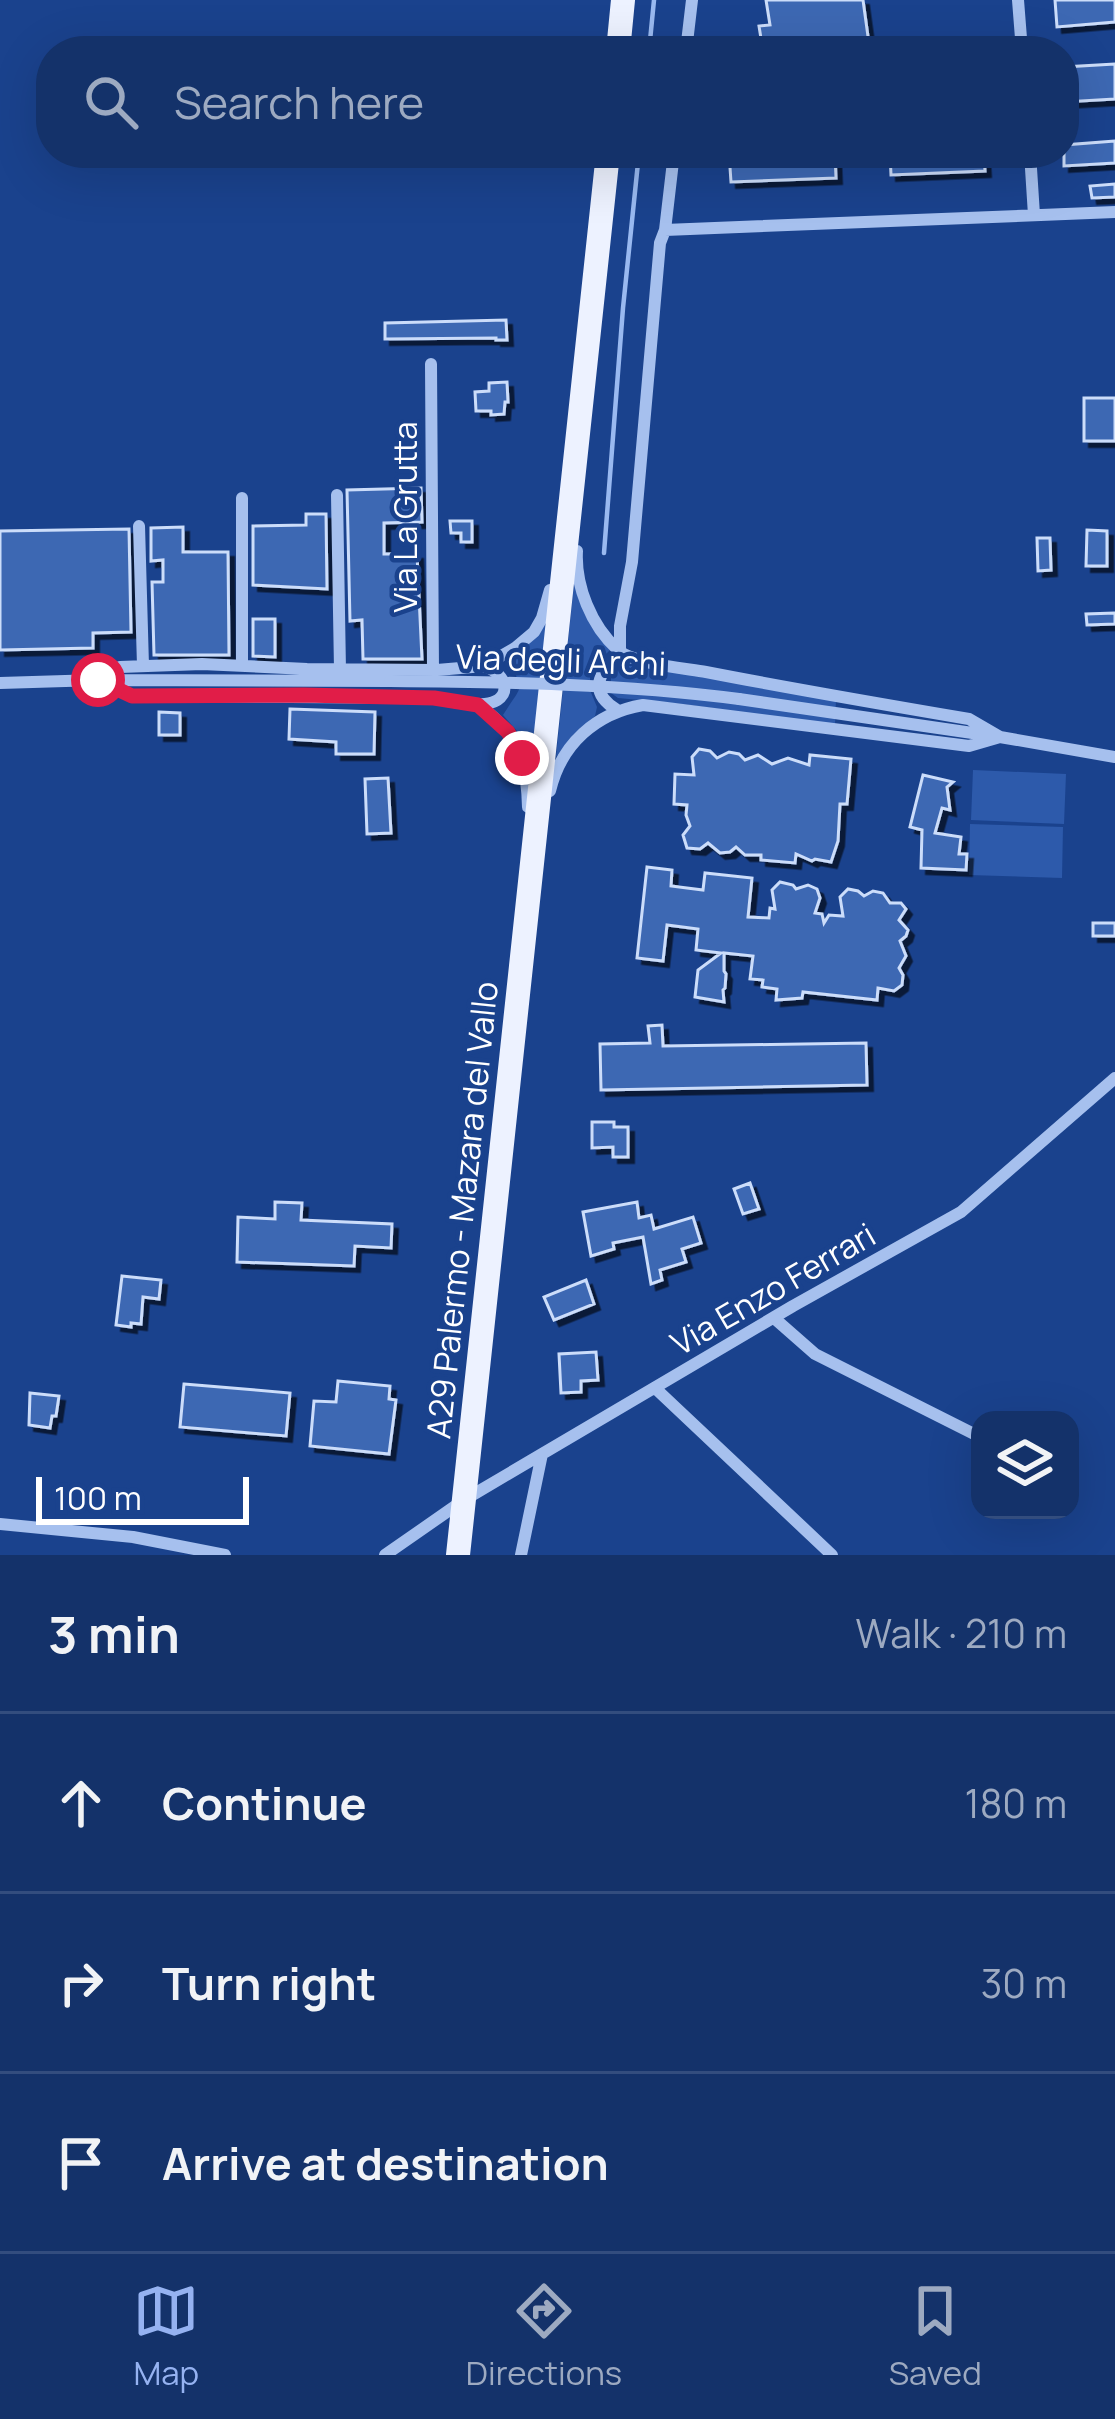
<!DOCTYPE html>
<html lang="en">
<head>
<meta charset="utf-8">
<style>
	body { margin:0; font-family:Manrope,sans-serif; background:#1d3a70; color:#f1f3f6 }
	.controls { position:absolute; right:36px; bottom:36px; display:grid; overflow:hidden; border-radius:24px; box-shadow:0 12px 48px #0002 }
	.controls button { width:108px; height:108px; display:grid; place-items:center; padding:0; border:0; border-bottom:3px solid #334d7e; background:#14326a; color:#f1f3f6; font:60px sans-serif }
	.scale { position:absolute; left:36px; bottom:30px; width:213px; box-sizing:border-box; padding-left:12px; border:6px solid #fff; border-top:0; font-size:33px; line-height:42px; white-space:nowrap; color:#fff; -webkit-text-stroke:9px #1a428d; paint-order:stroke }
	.stop { position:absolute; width:36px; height:36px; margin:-27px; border:9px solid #e11d48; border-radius:50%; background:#fff }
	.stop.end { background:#e11d48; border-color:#fff; box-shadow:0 3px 12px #0008 }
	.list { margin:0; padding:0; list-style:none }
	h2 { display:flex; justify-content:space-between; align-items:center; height:156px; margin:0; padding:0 48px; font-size:51px }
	h2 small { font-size:39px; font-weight:400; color:#9daac1 }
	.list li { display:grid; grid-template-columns:78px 1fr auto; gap:36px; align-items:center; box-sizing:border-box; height:180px; padding:0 48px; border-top:3px solid #334d7e }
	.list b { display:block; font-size:45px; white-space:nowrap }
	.list em { font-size:39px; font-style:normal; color:#9daac1 }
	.icon { flex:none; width:66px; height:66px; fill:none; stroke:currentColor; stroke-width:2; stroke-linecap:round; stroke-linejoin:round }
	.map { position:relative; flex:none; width:1115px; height:1555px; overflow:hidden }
	.search { position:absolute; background:#14326a; box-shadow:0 12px 48px #0002; left:36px; right:36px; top:36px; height:132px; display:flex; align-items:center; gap:30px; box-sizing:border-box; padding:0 42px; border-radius:48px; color:#9daac1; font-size:45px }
	.sheet { height:696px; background:#14326a }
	nav { display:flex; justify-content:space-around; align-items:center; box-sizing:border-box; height:168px; border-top:3px solid #334d7e; background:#14326a; font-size:33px; color:#9daac1 }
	nav a { display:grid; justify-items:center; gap:6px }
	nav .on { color:#95b2f1 }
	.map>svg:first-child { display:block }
	.green { fill:#2d5aab }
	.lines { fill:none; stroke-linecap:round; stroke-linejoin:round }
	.stream { stroke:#99b9f0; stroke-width:4.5 }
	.building { fill:#3e68b3; stroke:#ccddfa; stroke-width:3; filter:url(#shadow) }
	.minor { stroke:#a6c0ee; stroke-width:12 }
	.primary { stroke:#edf2ff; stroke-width:24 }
	.minor-bridge { stroke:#a6c0ee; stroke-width:12 }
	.route { stroke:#e11d48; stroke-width:15 }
	.labels { text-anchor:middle; stroke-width:9; stroke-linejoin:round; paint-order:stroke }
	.street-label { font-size:33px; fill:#fff; stroke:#1a428d }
</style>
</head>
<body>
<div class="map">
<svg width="1115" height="1555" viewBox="0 0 1115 1555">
	<defs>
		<filter id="shadow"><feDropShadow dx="5.5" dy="5.5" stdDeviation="0" flood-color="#0009"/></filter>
	</defs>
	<rect width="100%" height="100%" fill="#1a428d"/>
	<path class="green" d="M574 584 610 650 594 666 590 676V690L597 707 595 716 574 734 556 757Z
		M547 616 534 765 524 739 503 715C525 680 522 696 510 658L533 640Z
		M625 666H650L836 700 835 725 682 704 618 698 611 693V675Z
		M973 770 1066 774 1064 824 971 820Z
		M970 824 1063 827 1062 878 969 875Z"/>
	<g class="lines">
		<path class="stream" d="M649 51 654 0
			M604 553 623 308 639 153"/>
	</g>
	<path class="building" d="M766 0H863L870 51H763L759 26 770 25Z
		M1055 0H1115V22L1057 27Z
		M1115 64V99L1064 102V67Z
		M1115 141V163L1064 166V145Z
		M729 153H835L836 178 731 182Z
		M890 153H984L985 171 891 175Z
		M1115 184V197L1092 198 1090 186Z
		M506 320 507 340H496V338L385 339V323Z
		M507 382 508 402H505L504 414 491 415V411H476L475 392 489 391V383Z
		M1084 398H1115V441H1084Z
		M421 488 422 522 384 523V554H417L422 659H363L362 620 350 621 347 490Z
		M306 514H326L327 589 253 585V526L306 525Z
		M450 521H472V542H461V533H451Z
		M183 527V552H228L229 655H154L152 582H163V560L151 561V528Z
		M129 529 131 632 93 633V648L0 650V531Z
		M1087 530 1107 531V566H1086Z
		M1037 538H1050L1051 570 1038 571Z
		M1115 613V624L1087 625 1086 614Z
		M253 619H275V657L253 656Z
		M290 709 375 712 374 754H336V742L289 739Z
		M159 712 180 713V735H159Z
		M699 749 710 751 717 758 729 752 739 754 745 760 758 755 772 764 788 758 809 765 810 755 851 759 847 804H840L838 841 831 862 815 859 812 861 796 854 795 863 761 860V855H745L736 847 730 852 720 853 708 843 700 849 687 848 683 835 690 826 686 815 687 805 674 804 675 774 694 775 692 757Z
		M923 775 953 782 947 787 950 810 942 808 935 833 961 837 959 854H967L966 870 921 868 922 830 910 827Z
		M388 778 391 833 367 834 365 779Z
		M647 867 672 870 671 886 703 890 705 873 752 878 748 917 769 918 770 908 775 909 772 890 780 882 793 885 796 889 808 885 817 889 820 898 815 913 822 914 824 923 829 915 843 916 840 897 848 889 858 891 864 896 873 891 883 893 890 903H901L906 909 899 920 908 930 906 936 900 941 906 956 899 968 903 975 902 985 894 991 878 988 877 1000 803 992 802 998 776 1000 777 989 762 987 763 980 750 979 753 956 724 953V971L726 974 725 988 723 990 724 1002 695 997 698 970 721 953 696 950 698 929 667 925 663 961 637 958Z
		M1093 923H1115V936H1093Z
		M662 1025 663 1046 866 1043 867 1085 601 1090 600 1044 650 1043 648 1026Z
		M592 1122H614V1127H628V1157H613V1147L592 1148Z
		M750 1183 759 1209 743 1214 734 1189Z
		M275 1202 302 1203 301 1220 392 1224 391 1248 355 1246 354 1266 237 1262 238 1217 275 1219Z
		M637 1202 639 1218 651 1215 654 1229 693 1217 701 1243 682 1249 686 1262 660 1270 662 1280 651 1284 643 1237 613 1243 614 1249 591 1256 583 1212Z
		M122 1276 161 1280 159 1299 143 1297 141 1324 131 1323V1327L116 1325Z
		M586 1280 594 1304 554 1320 544 1297Z
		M596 1352 598 1380 581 1381V1392L561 1393 559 1354Z
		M338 1381 390 1386 389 1399 396 1400 389 1454 310 1446 314 1401 336 1402Z
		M184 1384 290 1393 286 1436 180 1427Z
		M30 1393 59 1396 56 1416H52L50 1428 29 1425Z"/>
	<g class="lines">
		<path class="minor" d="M1018 0 1022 51
			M686 51 692 0
			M1030 153 1034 215
			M665 230 1115 212
			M431 364 433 670
			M337 495 340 670
			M139 526 143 666
			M577 551C575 585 591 626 618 650 634 664 683 668 706 672 793 689 881 704 969 719L1000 737
			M242 666V498
			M98 680 120 667 202 664 307 669 437 670 484 666 515 648 534 632 542 618 550 590
			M98 680 132 696 434 698C450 701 469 706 485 704 514 700 508 674 484 666
			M0 683 98 680 390 681
			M739 699 1000 737 1115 757
			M479 705C517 733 527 760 528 807
			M617 710C587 692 599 672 620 652V626L632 562 660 243 665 230 674 153
			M550 791C561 744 596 713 643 705L969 746 1000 737
			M774 1318 815 1354 980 1437
			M655 1388 832 1555
			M0 1524 133 1537 225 1555
			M385 1555 464 1500 793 1306 961 1212 1115 1078
			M521 1555 542 1454"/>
		<path class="primary" d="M618 51 623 0
			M458 1555 608 153"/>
		<path class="minor-bridge" d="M390 681C507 682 623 684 739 699"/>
	</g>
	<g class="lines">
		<path class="route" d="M98 680 132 696 304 695 434 698 478 705 508 732 522 758"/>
	</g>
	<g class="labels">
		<g class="street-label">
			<text transform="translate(405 517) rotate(-90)" y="12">Via La Grutta</text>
			<text transform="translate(561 660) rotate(2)" y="12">Via degli Archi</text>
			<text transform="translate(462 1210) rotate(-84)" y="12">A29 Palermo - Mazara del Vallo</text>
			<text transform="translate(773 1289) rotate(-30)" y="12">Via Enzo Ferrari</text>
		</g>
	</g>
</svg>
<div class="controls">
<button><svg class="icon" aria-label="layers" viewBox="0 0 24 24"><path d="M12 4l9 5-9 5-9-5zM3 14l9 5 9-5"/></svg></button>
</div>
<div class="scale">100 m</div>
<div class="stop" style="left:98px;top:680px"></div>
<div class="stop end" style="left:522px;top:758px"></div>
<div class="search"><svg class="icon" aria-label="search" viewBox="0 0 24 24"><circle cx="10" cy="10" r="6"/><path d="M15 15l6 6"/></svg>Search here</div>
</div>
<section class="sheet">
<h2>3 min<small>Walk · 210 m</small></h2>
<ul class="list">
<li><svg class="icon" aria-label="ahead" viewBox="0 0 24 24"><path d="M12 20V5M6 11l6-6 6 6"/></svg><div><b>Continue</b></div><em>180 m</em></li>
<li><svg class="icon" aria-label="right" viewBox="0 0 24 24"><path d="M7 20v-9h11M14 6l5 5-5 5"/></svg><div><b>Turn right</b></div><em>30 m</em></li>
<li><svg class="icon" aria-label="arrive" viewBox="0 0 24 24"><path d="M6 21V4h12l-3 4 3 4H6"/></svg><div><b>Arrive at destination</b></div></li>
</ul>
</section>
<nav>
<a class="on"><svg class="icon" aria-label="map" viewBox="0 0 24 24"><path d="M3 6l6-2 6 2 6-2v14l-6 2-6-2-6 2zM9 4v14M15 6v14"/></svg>Map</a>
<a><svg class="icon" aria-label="directions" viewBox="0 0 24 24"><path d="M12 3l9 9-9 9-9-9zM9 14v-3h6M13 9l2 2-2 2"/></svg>Directions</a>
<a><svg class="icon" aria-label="saved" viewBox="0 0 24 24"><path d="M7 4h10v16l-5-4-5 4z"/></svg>Saved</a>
</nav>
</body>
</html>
